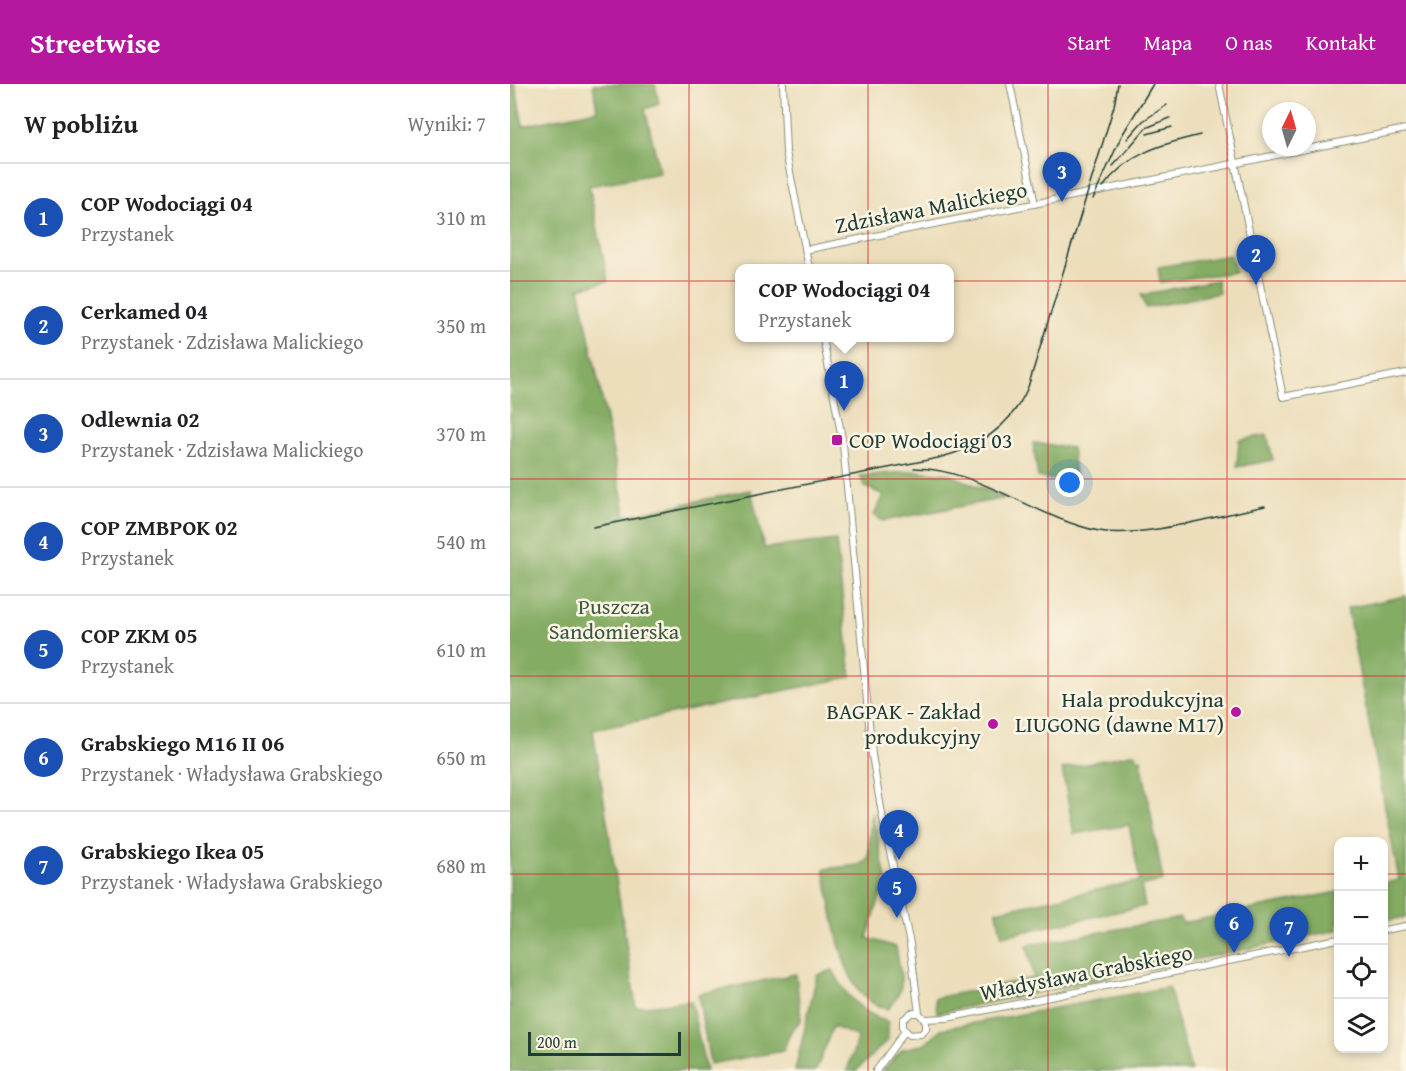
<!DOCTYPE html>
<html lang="pl">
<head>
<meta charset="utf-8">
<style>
	body { margin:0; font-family:"Gentium Book Plus",serif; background:#f6f6f6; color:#202124 }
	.controls { position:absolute; right:18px; bottom:18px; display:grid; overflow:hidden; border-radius:12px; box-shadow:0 3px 9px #0003 }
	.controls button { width:54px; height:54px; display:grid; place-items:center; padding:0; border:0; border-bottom:2px solid #e0e0e0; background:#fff; color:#202124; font:30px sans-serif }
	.compass { position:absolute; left:752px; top:18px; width:54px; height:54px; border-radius:50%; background:#fff; box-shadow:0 3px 9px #0003; rotate:5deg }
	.scale { position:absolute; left:18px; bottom:15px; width:153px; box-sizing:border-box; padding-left:6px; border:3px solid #1f3d34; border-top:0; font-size:16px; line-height:21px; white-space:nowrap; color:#1f3d34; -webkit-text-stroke:4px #fcf5e5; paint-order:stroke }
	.you { position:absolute; left:560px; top:399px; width:21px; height:21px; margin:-15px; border:4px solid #fff; border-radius:50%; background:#1a73e8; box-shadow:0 0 0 9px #1a73e833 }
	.badge { display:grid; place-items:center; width:39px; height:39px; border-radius:50%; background:#b5179e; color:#fff; font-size:20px; font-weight:700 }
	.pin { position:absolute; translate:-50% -50px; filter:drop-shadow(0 2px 3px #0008) }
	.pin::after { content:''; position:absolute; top:32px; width:21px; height:18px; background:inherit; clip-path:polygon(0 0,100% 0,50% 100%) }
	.popup { position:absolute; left:225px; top:180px; width:219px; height:78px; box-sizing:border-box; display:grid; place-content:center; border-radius:12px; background:#fff; filter:drop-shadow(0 2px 4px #0005); font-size:20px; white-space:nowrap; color:#757577 }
	.popup b { font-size:22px; color:#202124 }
	.popup::after { content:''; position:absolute; left:50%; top:100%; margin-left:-12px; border:12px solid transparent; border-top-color:#fff }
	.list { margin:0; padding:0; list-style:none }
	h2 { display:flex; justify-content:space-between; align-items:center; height:78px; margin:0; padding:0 24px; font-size:26px }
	h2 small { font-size:20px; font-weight:400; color:#757577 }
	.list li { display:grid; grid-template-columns:39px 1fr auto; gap:18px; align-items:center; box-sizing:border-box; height:108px; padding:0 24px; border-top:2px solid #e0e0e0 }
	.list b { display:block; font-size:22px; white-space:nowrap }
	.list p { margin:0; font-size:20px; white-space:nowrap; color:#757577 }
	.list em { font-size:20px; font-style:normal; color:#757577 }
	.icon { flex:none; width:33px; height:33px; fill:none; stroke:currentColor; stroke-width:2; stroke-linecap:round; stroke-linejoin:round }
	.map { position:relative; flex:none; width:896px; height:987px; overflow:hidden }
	header { display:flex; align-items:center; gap:36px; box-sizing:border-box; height:84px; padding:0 30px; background:#b5179e; color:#fff }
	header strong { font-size:28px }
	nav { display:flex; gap:33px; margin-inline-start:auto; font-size:21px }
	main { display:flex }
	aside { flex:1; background:#fff }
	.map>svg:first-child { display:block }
	.forest { fill:#84ac64; stroke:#52744c; stroke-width:1.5 }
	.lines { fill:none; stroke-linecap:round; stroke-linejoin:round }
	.minor-casing { stroke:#868e78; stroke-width:8 }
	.minor { stroke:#fff; stroke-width:6 }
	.rail { stroke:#1f3d34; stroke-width:1.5 }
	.grid { fill:none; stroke:#d62828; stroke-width:1.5; stroke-opacity:0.55 }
	.poi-dot { fill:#b5179e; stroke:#fcf5e5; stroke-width:2 }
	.labels { text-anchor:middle; stroke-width:5; stroke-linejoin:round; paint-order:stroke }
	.street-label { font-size:22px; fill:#1f3d34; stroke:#fcf5e5 }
	.poi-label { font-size:22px; fill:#1f3d34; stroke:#fcf5e5; text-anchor:end }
	.park-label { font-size:22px; fill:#3a5940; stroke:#fcf5e5 }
</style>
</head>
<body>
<header>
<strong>Streetwise</strong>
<nav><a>Start</a><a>Mapa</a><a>O nas</a><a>Kontakt</a></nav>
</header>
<main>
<aside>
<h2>W pobliżu<small>Wyniki: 7</small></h2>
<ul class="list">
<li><span class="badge" style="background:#1a4fb4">1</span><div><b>COP Wodociągi 04</b><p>Przystanek</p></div><em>310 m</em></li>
<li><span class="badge" style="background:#1a4fb4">2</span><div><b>Cerkamed 04</b><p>Przystanek · Zdzisława Malickiego</p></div><em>350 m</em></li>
<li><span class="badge" style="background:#1a4fb4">3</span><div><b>Odlewnia 02</b><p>Przystanek · Zdzisława Malickiego</p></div><em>370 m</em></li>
<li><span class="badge" style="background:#1a4fb4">4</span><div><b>COP ZMBPOK 02</b><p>Przystanek</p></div><em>540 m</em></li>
<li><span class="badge" style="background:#1a4fb4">5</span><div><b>COP ZKM 05</b><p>Przystanek</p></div><em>610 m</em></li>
<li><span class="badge" style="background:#1a4fb4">6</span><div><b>Grabskiego M16 II 06</b><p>Przystanek · Władysława Grabskiego</p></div><em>650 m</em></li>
<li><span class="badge" style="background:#1a4fb4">7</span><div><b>Grabskiego Ikea 05</b><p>Przystanek · Władysława Grabskiego</p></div><em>680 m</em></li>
</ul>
</aside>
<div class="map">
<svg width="896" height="987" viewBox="0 0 896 987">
	<rect width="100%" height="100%" fill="#fcf5e5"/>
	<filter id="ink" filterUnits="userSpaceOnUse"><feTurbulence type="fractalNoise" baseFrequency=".0167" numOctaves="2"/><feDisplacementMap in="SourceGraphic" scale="12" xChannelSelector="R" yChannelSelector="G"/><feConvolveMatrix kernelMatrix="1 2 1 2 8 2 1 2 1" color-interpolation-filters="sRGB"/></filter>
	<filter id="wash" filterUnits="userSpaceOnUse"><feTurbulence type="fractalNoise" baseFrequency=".008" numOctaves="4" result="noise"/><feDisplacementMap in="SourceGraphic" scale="24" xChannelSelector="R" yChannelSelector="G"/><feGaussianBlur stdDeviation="1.35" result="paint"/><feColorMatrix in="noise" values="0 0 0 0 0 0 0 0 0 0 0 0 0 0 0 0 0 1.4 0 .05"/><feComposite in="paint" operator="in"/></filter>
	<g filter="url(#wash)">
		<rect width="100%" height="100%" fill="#ecdebb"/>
		<path class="forest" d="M0 0H5L13 42 87 26 83 0H145L149 20 135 25 150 89 79 102 98 197 69 204 116 432 241 406 254 464 326 456 341 593 83 646 126 923 181 917 196 987H0Z
			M720 171 725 188 650 198 648 183Z
			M707 196 709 209 636 224 631 211Z
			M757 351 763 376 727 383 729 356Z
			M523 359 562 364 566 399 528 393Z
			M405 387 438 390 496 414 373 437 364 431 374 411 355 403 350 392Z
			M896 512V833L874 837V799L889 796 837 524Z
			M626 669 628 676 631 675 653 797 631 802 635 822 492 852 486 827 630 797 619 741 564 750 552 685Z
			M362 728 376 794 357 854 386 863C390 892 399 902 378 925 373 923 366 921 361 918 328 895 322 821 314 785L349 781 357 776C362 759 357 745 362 728Z
			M828 808V846L427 929 425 914 524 894 517 861 670 834 672 839Z
			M323 886C335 911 351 929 378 938V956L346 987H337L348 953 323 942 306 987H285L307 891Z
			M286 890 291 936 281 947 273 967 200 980 188 910Z
			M659 903 681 987H372L393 965 415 960 431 945Z"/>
	</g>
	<g filter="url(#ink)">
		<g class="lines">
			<defs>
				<path id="minor" d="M273 0 276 68 299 184
					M500 0 525 120
					M709 0 773 313 896 289
					M295 166 896 45
					M313 254 333 360 362 671 373 736 400 860 409 929 416 938V945L411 950 400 951 393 944V936L401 929H409
					M874 846 896 842
					M415 935 437 934 828 855
					M366 987 395 947"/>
			</defs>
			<use href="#minor" class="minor-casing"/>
			<use href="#minor" class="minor"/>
			<path class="rail" d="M637 50 662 43
				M617 55 633 37 657 21
				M603 82 636 44 660 34
				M593 103C618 69 652 60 690 51
				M583 115 611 53 643 0
				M404 384C470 385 525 434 589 447 631 455 711 431 755 422
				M83 443 428 374C469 364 501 343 518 303L604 22 608 0"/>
		</g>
	</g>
	<path class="grid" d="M179 0V987M358 0V987M538 0V987M717 0V987M0 197H896M0 395H896M0 592H896M0 790H828M874 790H896"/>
	<g class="poi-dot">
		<rect x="321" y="350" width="12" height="12" rx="3"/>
		<circle cx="726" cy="628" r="6"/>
		<circle cx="483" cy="640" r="6"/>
	</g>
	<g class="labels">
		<g class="street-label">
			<text transform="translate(421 123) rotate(-11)" y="8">Zdzisława Malickiego</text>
			<text transform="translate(576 888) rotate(-11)" y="8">Władysława Grabskiego</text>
		</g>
		<g class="poi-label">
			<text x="339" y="364" text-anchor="start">COP Wodociągi 03</text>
			<text x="714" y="623">Hala produkcyjna<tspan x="714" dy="25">LIUGONG (dawne M17)</tspan></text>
			<text x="471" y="635">BAGPAK - Zakład<tspan x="471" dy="25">produkcyjny</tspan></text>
		</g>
		<g class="park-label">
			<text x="104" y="530">Puszcza<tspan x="104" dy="25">Sandomierska</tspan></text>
		</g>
	</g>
</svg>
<div class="controls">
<button>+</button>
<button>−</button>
<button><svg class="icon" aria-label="locate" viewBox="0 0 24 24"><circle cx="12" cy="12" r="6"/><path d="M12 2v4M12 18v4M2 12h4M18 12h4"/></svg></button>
<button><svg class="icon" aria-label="layers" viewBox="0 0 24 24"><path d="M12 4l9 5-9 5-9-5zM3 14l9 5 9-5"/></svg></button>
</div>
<svg class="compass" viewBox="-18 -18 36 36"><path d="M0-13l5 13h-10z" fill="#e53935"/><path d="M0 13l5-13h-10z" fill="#757577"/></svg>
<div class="scale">200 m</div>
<div class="you"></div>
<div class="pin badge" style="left:334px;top:327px;background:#1a4fb4">1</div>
<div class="popup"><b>COP Wodociągi 04</b>Przystanek</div>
<div class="pin badge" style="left:746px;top:201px;background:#1a4fb4">2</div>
<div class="pin badge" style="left:552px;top:118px;background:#1a4fb4">3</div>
<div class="pin badge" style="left:389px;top:776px;background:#1a4fb4">4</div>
<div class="pin badge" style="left:387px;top:834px;background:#1a4fb4">5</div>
<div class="pin badge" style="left:724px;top:869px;background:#1a4fb4">6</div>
<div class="pin badge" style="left:779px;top:873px;background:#1a4fb4">7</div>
</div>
</main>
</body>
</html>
